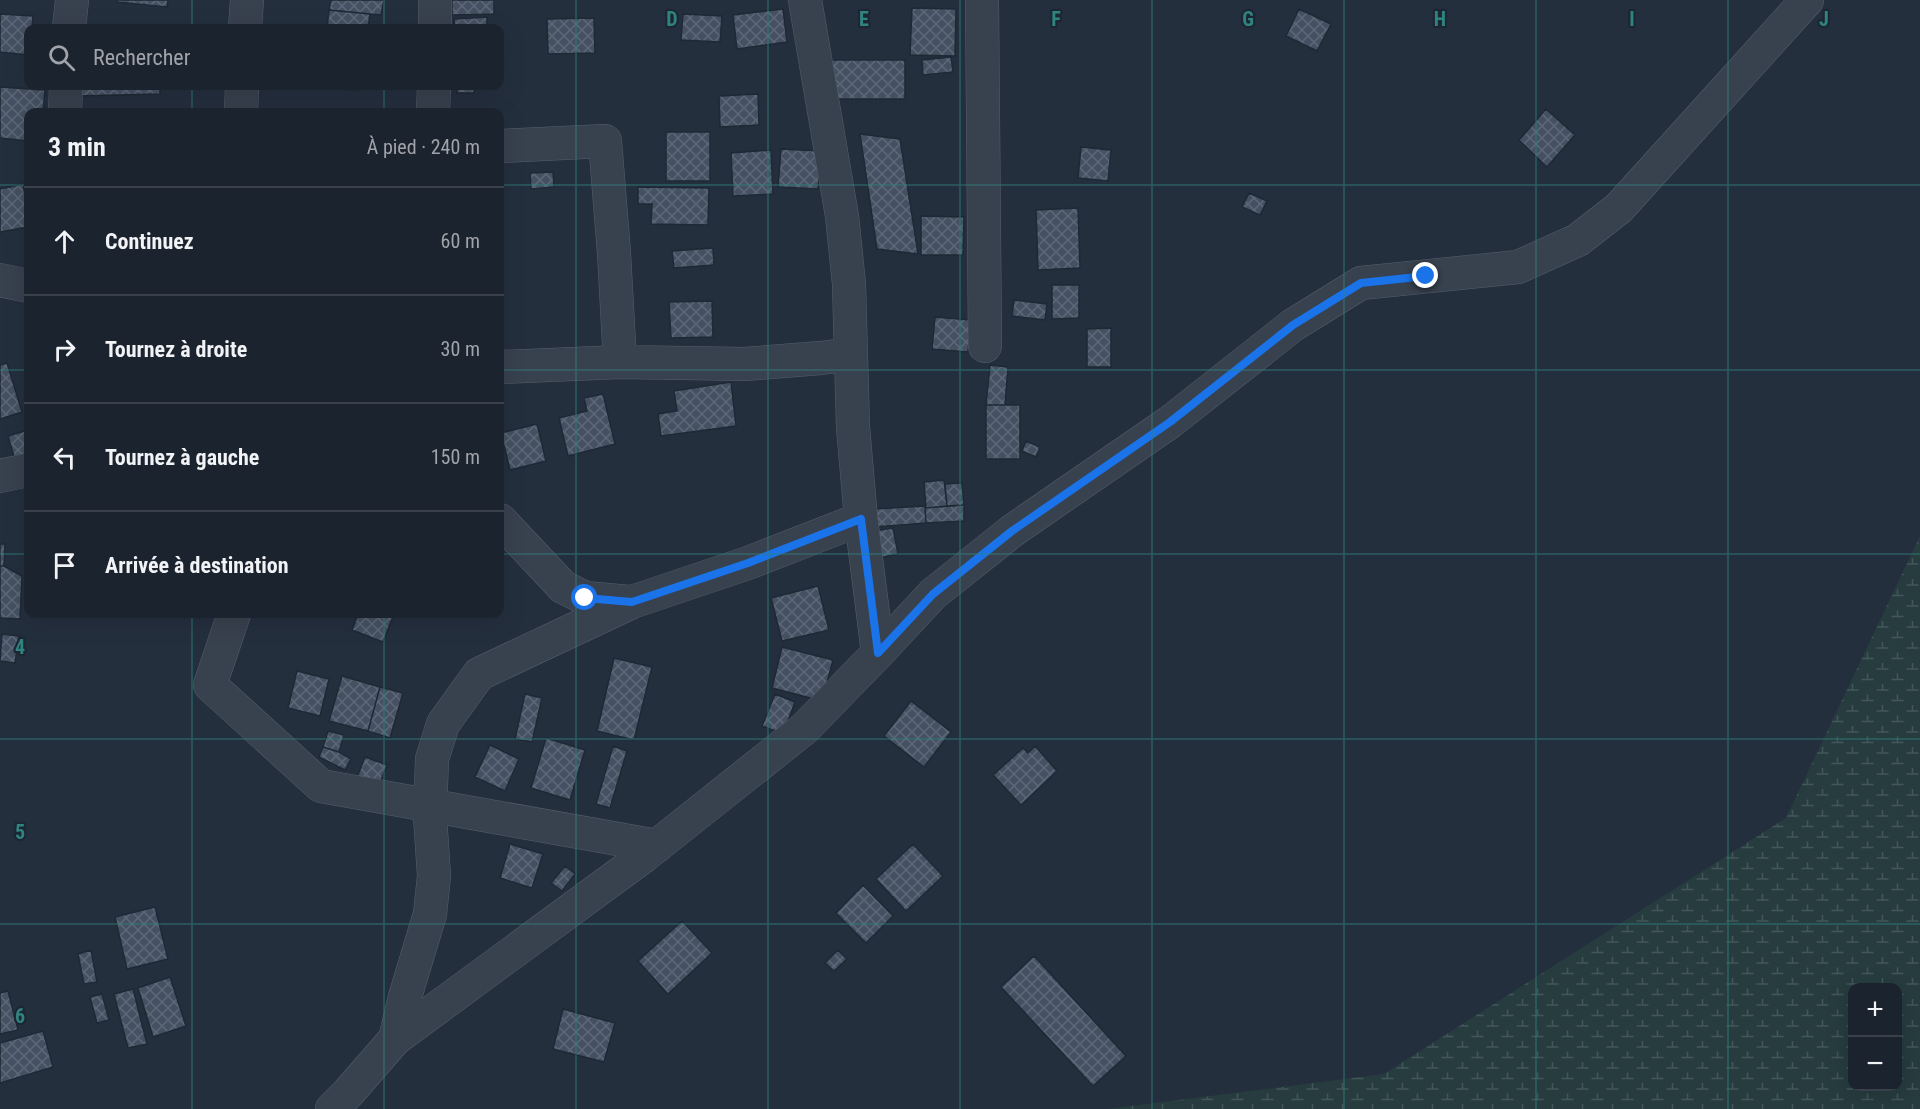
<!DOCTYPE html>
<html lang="fr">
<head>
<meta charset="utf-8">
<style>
	body { margin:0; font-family:"Roboto Condensed",sans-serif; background:#282f3a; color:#f1f3f6 }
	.controls { position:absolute; right:18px; bottom:18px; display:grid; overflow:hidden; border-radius:12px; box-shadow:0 6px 24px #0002 }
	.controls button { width:54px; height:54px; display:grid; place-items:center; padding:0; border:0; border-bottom:2px solid #39404a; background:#1b232e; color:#f1f3f6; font:30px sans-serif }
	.stop { position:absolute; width:18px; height:18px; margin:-14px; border:4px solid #1a73e8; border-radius:50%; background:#fff }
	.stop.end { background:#1a73e8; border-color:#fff; box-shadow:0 2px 6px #0008 }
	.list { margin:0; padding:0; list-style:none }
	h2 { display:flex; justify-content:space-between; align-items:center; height:78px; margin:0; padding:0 24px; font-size:26px }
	h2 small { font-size:20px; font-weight:400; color:#a0a4aa }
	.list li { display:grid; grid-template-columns:39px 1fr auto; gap:18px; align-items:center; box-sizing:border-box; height:108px; padding:0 24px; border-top:2px solid #39404a }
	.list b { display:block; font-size:22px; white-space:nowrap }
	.list em { font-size:20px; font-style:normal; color:#a0a4aa }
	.icon { flex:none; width:33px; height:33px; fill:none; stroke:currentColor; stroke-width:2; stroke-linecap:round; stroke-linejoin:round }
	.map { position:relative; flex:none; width:1920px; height:1109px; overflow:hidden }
	.search { position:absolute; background:#1b232e; box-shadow:0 6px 24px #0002; left:24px; top:24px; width:480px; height:66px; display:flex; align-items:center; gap:15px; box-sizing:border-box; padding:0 21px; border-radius:12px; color:#a0a4aa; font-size:22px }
	.panel { position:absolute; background:#1b232e; box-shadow:0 6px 24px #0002; left:24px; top:108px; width:480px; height:510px; border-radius:12px }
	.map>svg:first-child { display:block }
	.wetland { fill:url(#wetland-marsh); fill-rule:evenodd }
	.building { fill:url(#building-cross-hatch); stroke:#1f2835; stroke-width:1.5 }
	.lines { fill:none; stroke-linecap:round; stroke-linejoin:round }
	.minor-casing { stroke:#565f6c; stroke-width:34 }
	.minor { stroke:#38414e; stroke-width:33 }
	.route { stroke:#1a73e8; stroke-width:8 }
	.grid { fill:none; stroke:#308480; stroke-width:1.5; stroke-opacity:0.55 }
	.grid-label { font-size:20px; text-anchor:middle; font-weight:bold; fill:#308480; stroke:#1d2633; stroke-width:4.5; stroke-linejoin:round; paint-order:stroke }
</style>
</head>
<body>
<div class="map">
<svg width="1920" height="1109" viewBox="0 0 1920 1109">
	<defs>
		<pattern id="wetland-marsh" width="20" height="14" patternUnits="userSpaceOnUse" patternTransform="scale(1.5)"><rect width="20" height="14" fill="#263c3f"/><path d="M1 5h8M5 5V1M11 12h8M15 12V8" fill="none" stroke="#435659"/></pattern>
		<pattern id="building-cross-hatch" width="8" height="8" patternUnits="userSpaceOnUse" patternTransform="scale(1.5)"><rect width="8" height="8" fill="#455162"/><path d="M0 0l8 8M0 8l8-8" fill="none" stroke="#5d6877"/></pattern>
	</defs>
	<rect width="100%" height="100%" fill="#242f3e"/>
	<path class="wetland" d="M1920 536V1109H1107L1384 1074 1786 818ZM1852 988H1898V1086H1852Z"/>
	<path class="building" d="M117 0H168L167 7 117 2Z
		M331 0H384L381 15 329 10Z
		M452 0H494V14L452 15Z
		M912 8 956 9 955 56 910 55Z
		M783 9 787 42 737 49 733 15Z
		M1299 9 1331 24 1317 51 1286 36Z
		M329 10 370 14 368 28H327Z
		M0 14 33 16 32 28H28V55L0 52Z
		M683 14 722 16 720 42 681 40Z
		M487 17V28H455L454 19Z
		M594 18 595 53 548 54 547 19Z
		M951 57 953 72 923 75 922 60Z
		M827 60H905V99H826Z
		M74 86H160V94L74 96Z
		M321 86H359L358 91 320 87Z
		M457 86H474V93H457Z
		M0 87 45 90 43 112H28V141L0 138Z
		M758 94 759 125 720 127 719 96Z
		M1546 109 1575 135 1547 167 1519 140Z
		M666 132H710V181H666Z
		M860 134 900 139 918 254 877 249Z
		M1081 147 1111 150 1108 181 1078 178Z
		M781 149 821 151 818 189 778 187Z
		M771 150 773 194 733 196 731 153Z
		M553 172 554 187 531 189 530 173Z
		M23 184 28 215V227L0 232V189Z
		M638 187 709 188 708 225 651 224 652 204H638Z
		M1249 193 1267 201 1260 215 1242 207Z
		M1078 208 1080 268 1038 270 1036 210Z
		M921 216 964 217 963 255H921Z
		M713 248 714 265 674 268 672 251Z
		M1052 285H1079V318L1052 319Z
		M1014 300 1047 304 1045 320 1012 316Z
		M712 301 713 337 671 338 669 302Z
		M935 317 971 320 968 352 932 349Z
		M1111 328V367H1087V329Z
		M7 363 22 412 0 419V365Z
		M990 365 1008 367 1005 405H986Z
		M731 382 736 426 661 436 658 414 677 411 674 391Z
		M603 394 615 444 568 456 559 418 587 411 584 398Z
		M986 405H1020V459H986Z
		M537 424 546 461 510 470 501 433Z
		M28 430V455L15 460 8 436Z
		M1026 441 1040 447 1036 457 1022 451Z
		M944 480 947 506 926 508 924 482Z
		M962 483 964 505 947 506 945 484Z
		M964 505V521L926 523 925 506 926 508Z
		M925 506 926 523 875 527 874 509Z
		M893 528 898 554 879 558 874 531Z
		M0 544H5L4 566H0Z
		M0 566H4L22 576 20 619 0 618Z
		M818 586 829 630 782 641 771 598Z
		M358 614H394L383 642 352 630Z
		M2 634 19 636 15 663 0 661Z
		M782 647 833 660 822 701 772 688Z
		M614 658 652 667 634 740 597 731Z
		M297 671 329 679 320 716 288 708Z
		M342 676 380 687 368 731 329 721Z
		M380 687 403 693 390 738 368 731Z
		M525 694 542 698 532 742 515 739Z
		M775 694 795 702 783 734 762 726Z
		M911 701 951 732 924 767 884 736Z
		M328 731 344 735 339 752 323 747Z
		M546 738 585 750 570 800 531 788Z
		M490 745 519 759 505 791 475 777Z
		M613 746 627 751 610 808 596 804Z
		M1035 746 1057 771 1021 805 993 775 1023 748 1028 753Z
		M323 747 339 752 351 759 345 770 319 757Z
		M365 757 387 765 378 788 356 780Z
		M510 844 543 854 532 888 500 878Z
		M913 844 943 876 906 911 876 879Z
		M565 866 575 874 562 891 551 883Z
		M863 885 893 916 866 943 836 913Z
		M155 907 168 959 127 969 115 917Z
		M682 921 712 953 668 994 638 961Z
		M91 950 97 982 84 984 78 954Z
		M838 950 847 959 834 971 825 963Z
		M1034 956 1126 1056 1093 1086 1001 987Z
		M170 977 186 1026 153 1037 138 988Z
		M133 989 147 1044 128 1048 114 994Z
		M8 991 18 1030 0 1034V993Z
		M102 994 109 1020 97 1023 90 997Z
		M563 1009 615 1023 604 1062 553 1049Z
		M43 1031 53 1067 0 1083V1043Z"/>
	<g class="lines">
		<defs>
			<path id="minor" d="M805 0 842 216 849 284 853 427 861 519 878 653
				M982 0 985 346
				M69 28 72 0
				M245 28 247 0
				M435 28V0
				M65 112 66 86
				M241 112 242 86
				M433 112 434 86
				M500 146 605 141 614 253 620 362 745 364 821 358 851 354
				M0 280 28 286
				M500 367 620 362
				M0 476 28 470
				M500 520 563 587 585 598 630 602
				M234 614 210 685 321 786 657 846
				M395 1039 405 997 430 914 434 876 430 816 432 759 443 724 479 674 632 602 748 563 861 519
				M332 1109 348 1093 395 1039 644 856 805 728 878 653 933 594 1012 531 1170 422 1293 325 1361 283 1518 267 1578 240 1619 208 1807 0"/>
		</defs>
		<use href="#minor" class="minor-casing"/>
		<use href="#minor" class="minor"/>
	</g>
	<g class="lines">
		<path class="route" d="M585 598 632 602 748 563 861 519 878 653 933 594 1012 531 1170 422 1293 325 1361 283 1426 276"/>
	</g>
	<path class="grid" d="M192 0V28M384 0V28M576 0V1109M768 0V1109M960 0V1109M1152 0V1109M1344 0V1109M1536 0V1109M1728 0V1109M192 86V112M384 86V112M0 185H28M500 185H1920M0 370H28M500 370H1920M0 554H28M500 554H1920M192 614V1109M384 614V1109M0 739H1920M0 924H1920"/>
	<g class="grid-label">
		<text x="672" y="26">D</text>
		<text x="864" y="26">E</text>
		<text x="1056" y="26">F</text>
		<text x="1248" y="26">G</text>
		<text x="1440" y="26">H</text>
		<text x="1632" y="26">I</text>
		<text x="1824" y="26">J</text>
		<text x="20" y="654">4</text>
		<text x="20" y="839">5</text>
		<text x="20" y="1023">6</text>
	</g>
</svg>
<div class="controls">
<button>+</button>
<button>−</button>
</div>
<div class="stop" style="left:585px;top:598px"></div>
<div class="stop end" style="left:1426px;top:276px"></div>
<div class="search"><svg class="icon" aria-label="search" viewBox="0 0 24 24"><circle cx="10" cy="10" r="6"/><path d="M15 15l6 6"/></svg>Rechercher</div>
<section class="panel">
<h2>3 min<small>À pied · 240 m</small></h2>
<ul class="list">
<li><svg class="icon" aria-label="ahead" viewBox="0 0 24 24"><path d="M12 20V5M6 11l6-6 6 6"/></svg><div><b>Continuez</b></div><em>60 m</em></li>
<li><svg class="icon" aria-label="right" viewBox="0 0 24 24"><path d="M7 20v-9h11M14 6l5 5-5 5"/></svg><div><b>Tournez à droite</b></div><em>30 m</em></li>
<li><svg class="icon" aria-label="left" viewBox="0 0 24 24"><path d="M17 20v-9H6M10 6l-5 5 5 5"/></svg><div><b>Tournez à gauche</b></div><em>150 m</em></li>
<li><svg class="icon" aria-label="arrive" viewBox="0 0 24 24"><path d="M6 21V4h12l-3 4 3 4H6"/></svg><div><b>Arrivée à destination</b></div></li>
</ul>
</section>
</div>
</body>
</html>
